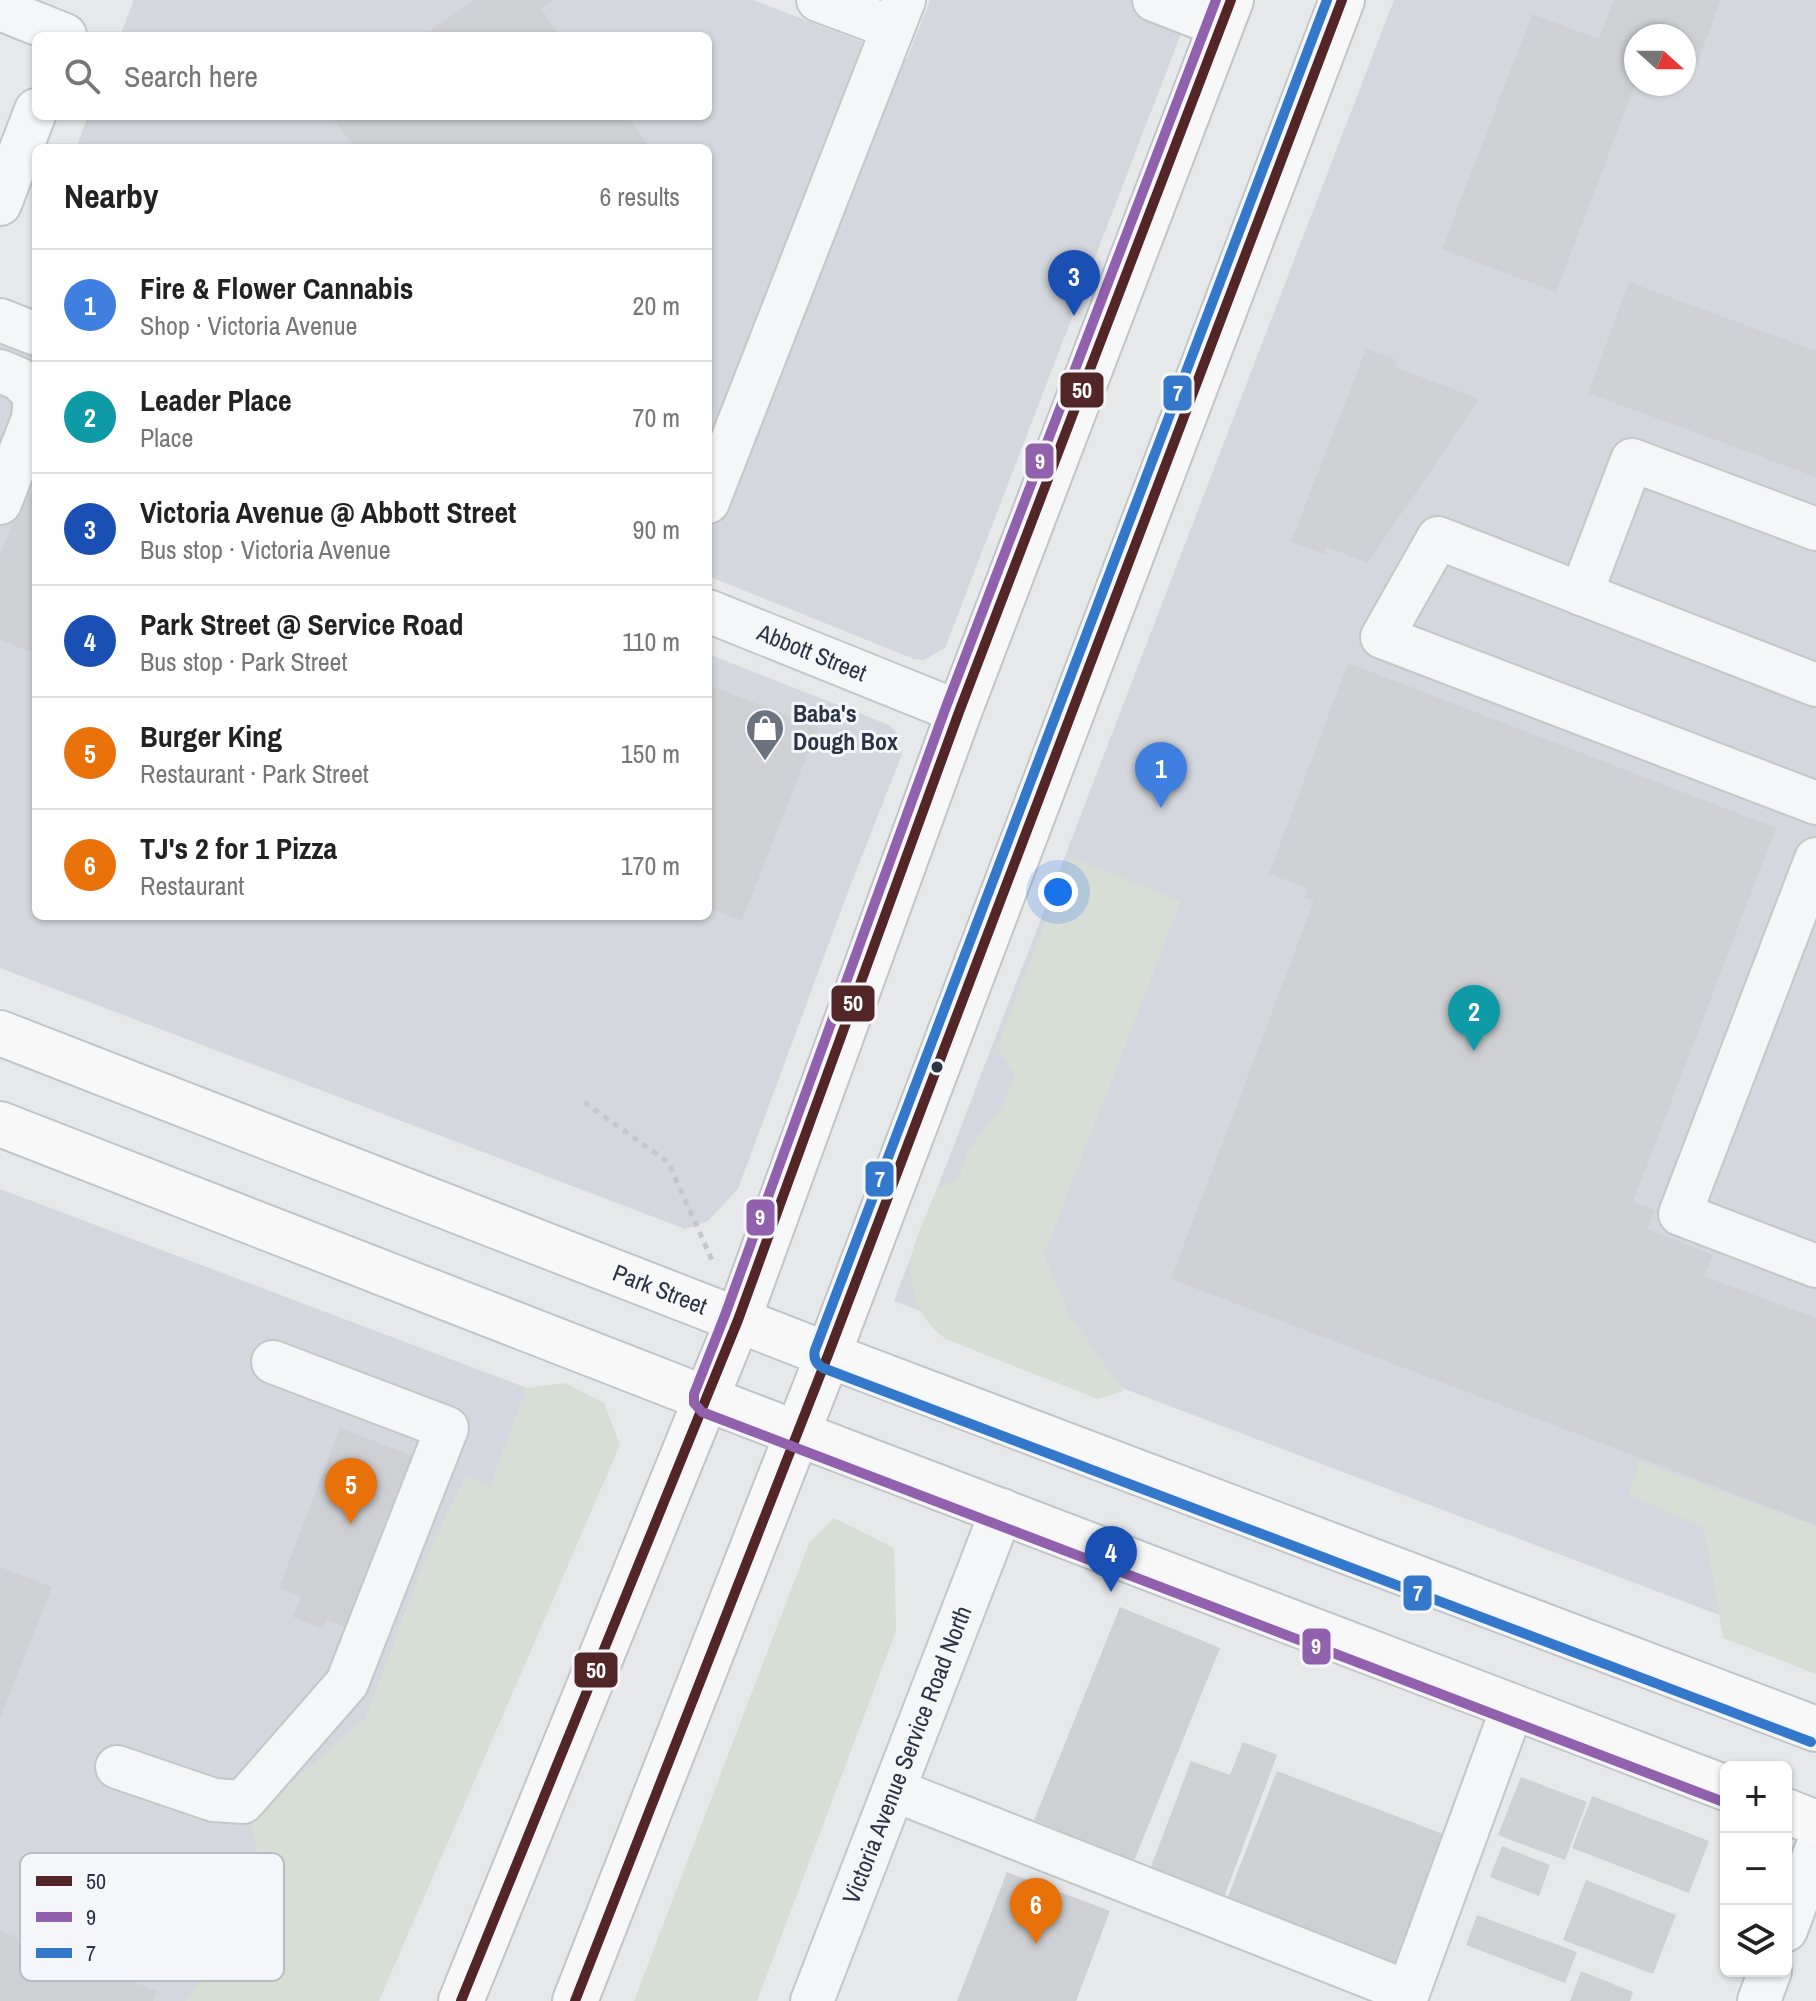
<!DOCTYPE html>
<html lang="en">
<head>
<meta charset="utf-8">
<style>
	body { margin:0; font-family:"Archivo Narrow",sans-serif; background:#f2f2f2; color:#222 }
	.controls { position:absolute; right:24px; bottom:24px; display:grid; overflow:hidden; border-radius:12px; box-shadow:0 2px 6px #0004 }
	.controls button { width:72px; height:72px; display:grid; place-items:center; padding:0; border:0; border-bottom:2px solid #e0e0e0; background:#fff; color:#222; font:40px sans-serif }
	.compass { position:absolute; left:1624px; top:24px; width:72px; height:72px; border-radius:50%; background:#fff; box-shadow:0 2px 6px #0004; rotate:111deg }
	.you { position:absolute; left:1058px; top:892px; width:28px; height:28px; margin:-20px; border:6px solid #fff; border-radius:50%; background:#1a73e8; box-shadow:0 0 0 12px #1a73e833 }
	.badge { display:grid; place-items:center; width:52px; height:52px; border-radius:50%; background:#d93025; color:#fff; font-size:26px; font-weight:700 }
	.pin { position:absolute; translate:-50% -66px; filter:drop-shadow(0 2px 4px #0008) }
	.pin::after { content:''; position:absolute; top:42px; width:28px; height:24px; background:inherit; clip-path:polygon(0 0,100% 0,50% 100%) }
	.list { margin:0; padding:0; list-style:none }
	h2 { display:flex; justify-content:space-between; align-items:center; height:104px; margin:0; padding:0 32px; font-size:34px }
	h2 small { font-size:26px; font-weight:400; color:#767676 }
	.list li { display:grid; grid-template-columns:52px 1fr auto; gap:24px; align-items:center; box-sizing:border-box; height:112px; padding:0 32px; border-top:2px solid #e0e0e0 }
	.list b { display:block; font-size:30px; white-space:nowrap }
	.list p { margin:0; font-size:26px; white-space:nowrap; color:#767676 }
	.list em { font-size:26px; font-style:normal; color:#767676 }
	.icon { flex:none; width:44px; height:44px; fill:none; stroke:currentColor; stroke-width:2; stroke-linecap:round; stroke-linejoin:round }
	.map { position:relative; flex:none; width:1816px; height:2001px; overflow:hidden }
	.search { position:absolute; background:#fff; box-shadow:0 2px 6px #0004; left:32px; top:32px; width:680px; height:88px; display:flex; align-items:center; gap:20px; box-sizing:border-box; padding:0 28px; border-radius:12px; color:#767676; font-size:30px }
	.panel { position:absolute; background:#fff; box-shadow:0 2px 6px #0004; left:32px; top:144px; width:680px; height:776px; border-radius:12px }
	.map>svg:first-child { display:block }
	.built { fill:#d4d7dd; fill-rule:evenodd }
	.green { fill:#d6ded6 }
	.building { fill:#ced0d3 }
	.lines { fill:none; stroke-linecap:round; stroke-linejoin:round }
	.minor-casing { stroke:#c4c6c8; stroke-width:46 }
	.major-casing { stroke:#c2c5c8; stroke-width:48 }
	.path { stroke:#c5c6ca; stroke-width:5; stroke-dasharray:6 6; stroke-linecap:butt }
	.minor { stroke:#f5f6f7; stroke-width:42 }
	.major { stroke:#f8f8f8; stroke-width:44 }
	.bus-1-casing { stroke:#f4f6f9; stroke-width:16 }
	.bus-2-casing { stroke:#f4f6f9; stroke-width:16 }
	.bus-3-casing { stroke:#f4f6f9; stroke-width:16 }
	.bus-1 { stroke:#522626; stroke-width:10 }
	.bus-2 { stroke:#9161ad; stroke-width:10 }
	.bus-3 { stroke:#3478cb; stroke-width:10 }
	.bus-dot { fill:#2b3445; stroke:#f4f6f9; stroke-width:3 }
	.labels { text-anchor:middle; stroke-width:6; stroke-linejoin:round; paint-order:stroke }
	.street-label { font-size:24px; fill:#2b3445; stroke:#f4f6f9 }
	.poi-label { font-size:24px; font-weight:bold; fill:#2b3445; stroke:#f4f6f9; text-anchor:start }
	.key { fill:#f4f6f9; stroke:#b8bcc3; stroke-width:2 }
	.key-label { font-size:22px; fill:#2b3445 }
	.line-badge { stroke:#f4f6f9; stroke-width:3 }
	.badge-label { font-size:22px; text-anchor:middle; font-weight:bold; fill:#fff }
</style>
</head>
<body>
<div class="map">
<svg width="1816" height="2001" viewBox="0 0 1816 2001">
	<rect width="100%" height="100%" fill="#e6e8ea"/>
	<path class="built" d="M134 0H753L907 59 930 0H1194L945 648 924 660 914 659 708 576V148H76L88 116H708V36H120Z
		M1394 0H1816V1652L894 1301ZM1636 36H1684V84H1636Z
		M0 335 36 349V916H708V654L889 725 897 734 902 754 846 897 738 1189 708 1221 685 1229 0 968Z
		M0 1189 527 1388 490 1487 466 1476 425 1561 366 1718 251 1819 264 1883 187 2001H0Z"/>
	<path class="green" d="M1070 857 1181 901 1044 1255 1069 1314 1123 1391 1098 1399 946 1339C920 1323 905 1284 912 1254 916 1235 930 1207 937 1188L952 1182 960 1176 966 1153 1002 1107 1015 1075 997 1048Z
		M565 1383 604 1403 620 1445 379 2001H187L264 1883 251 1819 366 1718 425 1561 466 1475 490 1487 527 1388Z
		M1640 1462 1816 1526V1674L1723 1638 1705 1532 1698 1525 1628 1495Z
		M834 1518 894 1548 896 1631 757 2001H634L809 1543Z"/>
	<path class="building" d="M474 0H553L541 8 560 36H423Z
		M1614 0H1721L1692 77 1684 74V36H1636V83L1556 292 1442 249 1532 14 1599 39Z
		M332 116H627L650 148H355Z
		M1629 282 1816 351V477L1588 393Z
		M1366 349 1397 360 1395 367 1479 399 1368 563 1327 547 1324 554 1291 542Z
		M25 491 36 495V654L0 640V556Z
		M1348 663 1776 828 1633 1202 1655 1210 1647 1229 1713 1255 1704 1276 1816 1318V1525L1171 1279 1314 901 1304 897 1307 888 1269 874Z
		M708 685 818 727 742 921 708 908Z
		M340 1428 423 1460 357 1631 327 1620 323 1629 293 1617 301 1596 279 1588Z
		M0 1567 52 1587 0 1719Z
		M1120 1607 1220 1648 1134 1861 1034 1820Z
		M1243 1742 1277 1755 1223 1900 1149 1872 1191 1761 1230 1775Z
		M1277 1771 1456 1839 1400 1979 1222 1912Z
		M1521 1777 1587 1802 1565 1860 1498 1835Z
		M1592 1796 1709 1841 1689 1893 1572 1848Z
		M1502 1846 1550 1865 1539 1896 1490 1877Z
		M1007 1872 1110 1911 1076 2001H957Z
		M1586 1880 1676 1915 1653 1974 1563 1940Z
		M1477 1915 1577 1952 1565 1983 1466 1945Z
		M0 1931 157 1991 153 2001H0Z
		M1581 1971 1633 1992 1630 2001H1570Z"/>
	<g class="lines">
		<defs>
			<g id="minor">
				<path d="M818 0 893 28"/>
				<path d="M1154 0 1221 26"/>
				<path d="M0 9 65 35"/>
				<path d="M0 204 36 110"/>
				<path d="M0 320 36 334"/>
				<path d="M0 371 19 379 35 395 33 419 0 503"/>
				<path d="M708 502 904 0"/>
				<path d="M1581 594 1632 460 1816 529"/>
				<path id="s1" d="M708 611 959 712"/>
				<path d="M1816 685 1438 538 1382 637 1816 803"/>
				<path d="M1816 859 1680 1214 1816 1266"/>
				<path d="M117 1767 214 1800 243 1802 347 1683 447 1428 273 1362"/>
				<path d="M894 1790 1408 1992"/>
				<path d="M1786 1930 1816 1850"/>
				<path id="s2" d="M812 2001 1002 1510"/>
				<path d="M1405 2001 1513 1706"/>
				<path d="M1759 2001 1770 1971"/>
			</g>
			<g id="major">
				<path id="s3" d="M0 1033 828 1355 1816 1729"/>
				<path d="M0 1124 707 1399 1726 1788"/>
				<path d="M1786 1811 1816 1823"/>
				<path d="M461 2001 738 1320 959 712 1231 0"/>
				<path d="M575 2001 828 1355 1342 0"/>
			</g>
		</defs>
		<use href="#minor" class="minor-casing"/>
		<use href="#major" class="major-casing"/>
		<path class="path" d="M584 1102 668 1162 712 1260"/>
		<use href="#minor" class="minor"/>
		<use href="#major" class="major"/>
		<defs>
			<path id="bus-1" d="M461 2001 738 1320 959 712 1231 0
				M575 2001 828 1355 1342 0"/>
			<path id="bus-2" d="M1216 0 946 707 725 1315 694 1394V1403L702 1412 1721 1801"/>
			<path id="bus-3" d="M1327 0 815 1350C813 1358 816 1364 823 1368L1811 1742"/>
		</defs>
		<use href="#bus-1" class="bus-1-casing"/>
		<use href="#bus-2" class="bus-2-casing"/>
		<use href="#bus-3" class="bus-3-casing"/>
		<use href="#bus-1" class="bus-1"/>
		<use href="#bus-2" class="bus-2"/>
		<use href="#bus-3" class="bus-3"/>
	</g>
	<defs>
		<symbol id="shop-pin" viewBox="-11 -11 22 30"><path d="M0 17L-7.5 6A9.5 9.5 0 1 1 7.5 6Z" fill="#6c737f" stroke="#f4f6f9"/><path d="M-5-2.5h2.3a2.7 3.5 0 0 1 5.4 0H5L5.5 6h-11ZM-1.5-2.5h3a1.5 2.3 0 0 0-3 0Z" fill="#fff"/></symbol>
	</defs>
	<g fill-rule="evenodd">
		<use href="#shop-pin" x="743" y="706" width="44" height="60"/>
	</g>
	<circle class="bus-dot" cx="937" cy="1067" r="7"/>
	<g class="labels">
		<g class="street-label">
			<text dy="8" stroke="none"><textPath href="#s1" startOffset="112">Abbott Street</textPath></text>
			<text dy="8" stroke="none"><textPath href="#s3" startOffset="708">Park Street</textPath></text>
			<text dy="8" stroke="none"><textPath href="#s2" startOffset="264">Victoria Avenue Service Road North</textPath></text>
		</g>
		<g class="poi-label">
			<text x="793" y="722">Baba's<tspan x="793" dy="28">Dough Box</tspan></text>
		</g>
	</g>
	<rect x="20" y="1853" width="264" height="128" rx="12" class="key"/>
	<rect x="36" y="1876" width="36" height="10" fill="#522626"/>
	<rect x="36" y="1912" width="36" height="10" fill="#9161ad"/>
	<rect x="36" y="1948" width="36" height="10" fill="#3478cb"/>
	<g class="key-label">
		<text x="86" y="1889">50</text>
		<text x="86" y="1925">9</text>
		<text x="86" y="1961">7</text>
	</g>
	<g class="line-badge">
		<rect x="1059" y="371" width="46" height="38" rx="8" fill="#522626"/>
		<rect x="1162" y="374" width="31" height="38" rx="8" fill="#3478cb"/>
		<rect x="1024" y="442" width="31" height="38" rx="8" fill="#9161ad"/>
		<rect x="830" y="984" width="46" height="39" rx="8" fill="#522626"/>
		<rect x="864" y="1160" width="31" height="38" rx="8" fill="#3478cb"/>
		<rect x="745" y="1198" width="31" height="39" rx="8" fill="#9161ad"/>
		<rect x="1402" y="1574" width="31" height="38" rx="8" fill="#3478cb"/>
		<rect x="1301" y="1627" width="31" height="39" rx="8" fill="#9161ad"/>
		<rect x="573" y="1651" width="46" height="38" rx="8" fill="#522626"/>
	</g>
	<g class="badge-label">
		<text x="1082" y="398">50</text>
		<text x="1178" y="401">7</text>
		<text x="1040" y="469">9</text>
		<text x="853" y="1011">50</text>
		<text x="880" y="1187">7</text>
		<text x="760" y="1225">9</text>
		<text x="1418" y="1601">7</text>
		<text x="1316" y="1654">9</text>
		<text x="596" y="1678">50</text>
	</g>
</svg>
<div class="controls">
<button>+</button>
<button>−</button>
<button><svg class="icon" aria-label="layers" viewBox="0 0 24 24"><path d="M12 4l9 5-9 5-9-5zM3 14l9 5 9-5"/></svg></button>
</div>
<svg class="compass" viewBox="-18 -18 36 36"><path d="M0-13l5 13h-10z" fill="#e53935"/><path d="M0 13l5-13h-10z" fill="#767676"/></svg>
<div class="you"></div>
<div class="pin badge" style="left:1161px;top:808px;background:#3f7fe0">1</div>
<div class="pin badge" style="left:1474px;top:1051px;background:#0f9aa8">2</div>
<div class="pin badge" style="left:1074px;top:316px;background:#1a4fb4">3</div>
<div class="pin badge" style="left:1111px;top:1592px;background:#1a4fb4">4</div>
<div class="pin badge" style="left:351px;top:1524px;background:#e8710a">5</div>
<div class="pin badge" style="left:1036px;top:1944px;background:#e8710a">6</div>
<div class="search"><svg class="icon" aria-label="search" viewBox="0 0 24 24"><circle cx="10" cy="10" r="6"/><path d="M15 15l6 6"/></svg>Search here</div>
<section class="panel">
<h2>Nearby<small>6 results</small></h2>
<ul class="list">
<li><span class="badge" style="background:#3f7fe0">1</span><div><b>Fire &amp; Flower Cannabis</b><p>Shop · Victoria Avenue</p></div><em>20 m</em></li>
<li><span class="badge" style="background:#0f9aa8">2</span><div><b>Leader Place</b><p>Place</p></div><em>70 m</em></li>
<li><span class="badge" style="background:#1a4fb4">3</span><div><b>Victoria Avenue @ Abbott Street</b><p>Bus stop · Victoria Avenue</p></div><em>90 m</em></li>
<li><span class="badge" style="background:#1a4fb4">4</span><div><b>Park Street @ Service Road</b><p>Bus stop · Park Street</p></div><em>110 m</em></li>
<li><span class="badge" style="background:#e8710a">5</span><div><b>Burger King</b><p>Restaurant · Park Street</p></div><em>150 m</em></li>
<li><span class="badge" style="background:#e8710a">6</span><div><b>TJ's 2 for 1 Pizza</b><p>Restaurant</p></div><em>170 m</em></li>
</ul>
</section>
</div>
</body>
</html>
